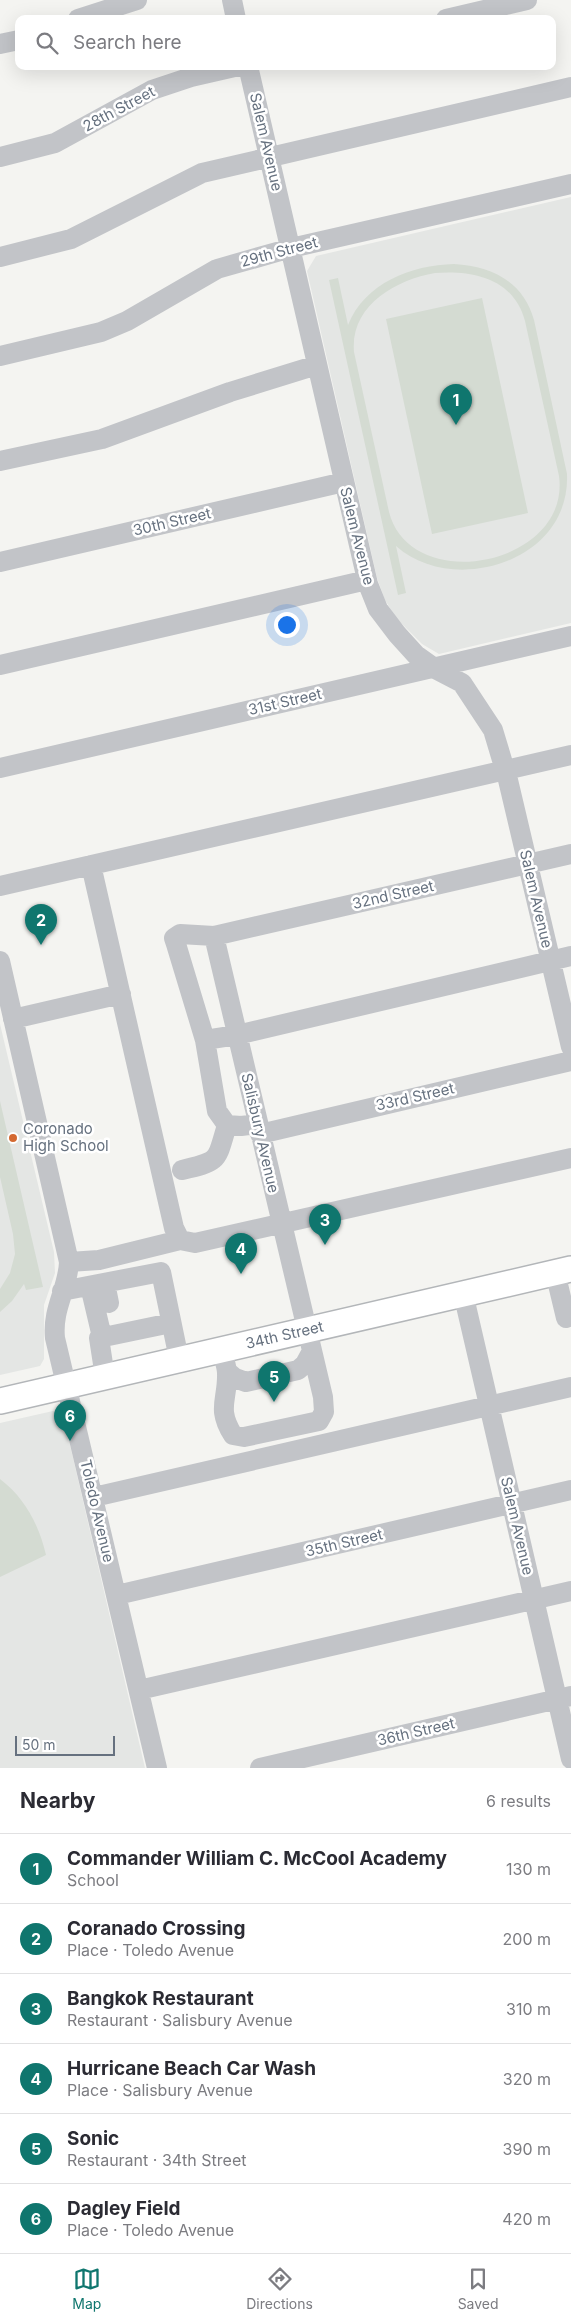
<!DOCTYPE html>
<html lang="en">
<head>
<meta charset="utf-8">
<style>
	body { margin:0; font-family:Inter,sans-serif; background:#f2f2f3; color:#2b2b33 }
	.scale { position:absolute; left:15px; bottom:12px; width:100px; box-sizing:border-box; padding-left:5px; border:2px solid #66717f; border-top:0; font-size:14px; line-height:18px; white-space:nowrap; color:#66717f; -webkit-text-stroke:4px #fff; paint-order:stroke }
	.you { position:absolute; left:286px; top:624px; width:18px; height:18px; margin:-12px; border:4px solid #fff; border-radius:50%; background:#1a73e8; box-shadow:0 0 0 8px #1a73e833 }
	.badge { display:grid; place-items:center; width:32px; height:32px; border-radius:50%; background:#0f766e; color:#fff; font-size:16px; font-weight:700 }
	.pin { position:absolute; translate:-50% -41px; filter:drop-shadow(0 1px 2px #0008) }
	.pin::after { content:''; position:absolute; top:26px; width:18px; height:15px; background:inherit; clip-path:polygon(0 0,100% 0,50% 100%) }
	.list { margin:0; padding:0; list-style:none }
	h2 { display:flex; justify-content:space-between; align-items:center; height:65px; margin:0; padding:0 20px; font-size:21px }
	h2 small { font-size:16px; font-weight:400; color:#7c7c81 }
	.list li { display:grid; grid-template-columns:32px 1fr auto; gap:15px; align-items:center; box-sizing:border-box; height:70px; padding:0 20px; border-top:1px solid #e1e1e2 }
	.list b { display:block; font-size:19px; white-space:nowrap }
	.list p { margin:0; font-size:16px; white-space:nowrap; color:#7c7c81 }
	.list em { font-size:16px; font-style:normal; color:#7c7c81 }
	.icon { flex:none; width:28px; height:28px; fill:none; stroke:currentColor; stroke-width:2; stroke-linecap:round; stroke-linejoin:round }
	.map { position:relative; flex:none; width:571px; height:1768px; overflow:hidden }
	.search { position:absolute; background:#fff; box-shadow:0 5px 20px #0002; left:15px; right:15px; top:15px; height:55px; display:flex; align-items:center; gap:12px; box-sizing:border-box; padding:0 18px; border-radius:10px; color:#7c7c81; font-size:19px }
	.sheet { height:485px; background:#fff }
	nav { display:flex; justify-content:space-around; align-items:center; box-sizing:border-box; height:70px; border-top:1px solid #e1e1e2; background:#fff; font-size:14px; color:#7c7c81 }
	nav a { display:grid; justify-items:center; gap:2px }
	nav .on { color:#0f766e }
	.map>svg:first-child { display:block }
	.built { fill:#e4e6e4 }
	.garden { fill:#d4dbd2; fill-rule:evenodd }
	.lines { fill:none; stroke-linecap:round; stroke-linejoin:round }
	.major-casing { stroke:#b3b6b9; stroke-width:28 }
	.minor { stroke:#c2c4c8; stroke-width:20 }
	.major { stroke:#fff; stroke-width:25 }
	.poi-dot { fill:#d46931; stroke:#fff; stroke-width:2 }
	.labels { text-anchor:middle; stroke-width:5; stroke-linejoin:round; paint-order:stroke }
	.street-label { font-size:15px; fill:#66717f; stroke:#fff }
	.poi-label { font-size:15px; fill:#66717f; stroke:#fff; text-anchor:start }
</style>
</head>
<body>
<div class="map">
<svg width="571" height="1768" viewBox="0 0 571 1768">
	<rect width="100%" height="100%" fill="#f4f4f1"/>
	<path class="built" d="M571 197V623L439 654 422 644 396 618 385 600 377 578 307 271 316 256Z
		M0 1024 54 1252 55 1273 44 1305V1359L40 1366 0 1375Z
		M53 1411 61 1414 64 1419 145 1768H0V1423Z"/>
	<path class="garden" d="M454 264C491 266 523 281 534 320L567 474C571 562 453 597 396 546L406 593 398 595 329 280 338 278 348 325C365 283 411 265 454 264ZM435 273C474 270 514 279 525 321L559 476C571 565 411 597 389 512L354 352C350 306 395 280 435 273Z
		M482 298 528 513 432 534 386 319Z
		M0 1101 43 1287 26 1290 24 1284 12 1301 0 1312V1289L10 1273 15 1254 13 1234 0 1177Z
		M0 1479C25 1498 39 1525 46 1555L0 1577Z"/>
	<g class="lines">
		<defs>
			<g id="major">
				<path id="s1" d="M0 1401 571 1269"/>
			</g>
		</defs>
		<use href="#major" class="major-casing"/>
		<path class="minor" d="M232 0 236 19
			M78 19 137 0
			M446 19 527 0
			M0 44 19 40
			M248 66 368 584 378 609 397 634 416 655 437 670 462 683 493 730 508 780 571 1047
			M0 157 55 143 152 90 191 77 239 66
			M0 257 71 239 202 173 571 87
			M0 356 101 332 127 321 217 269 291 248 571 184
			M0 461 102 439 230 392 317 365
			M0 562 344 482
			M0 665 367 580
			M0 768 571 636
			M91 865 174 1228 180 1240
			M0 886 571 755
			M214 936 323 1397 324 1412 319 1421 244 1437 233 1435C216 1408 228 1400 227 1373 227 1366 223 1357 222 1350
			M0 961 69 1262C68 1289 52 1308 55 1338L157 1768
			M13 1019 121 994
			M205 1040 176 944 174 938 180 934 214 936 571 854
			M258 1124 241 1126 227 1125 217 1111 205 1040 237 1035 571 956
			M260 1134 571 1061
			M182 1170C220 1161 216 1162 227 1125
			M69 1262 99 1260 180 1240 195 1243 571 1158
			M555 1272 566 1318
			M105 1283 109 1303
			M90 1286 102 1337
			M62 1291 161 1272 179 1359
			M463 1293 571 1759
			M228 1372 235 1378 246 1382 298 1370 305 1364 312 1351
			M105 1377 99 1338 171 1323
			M94 1497 571 1387
			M117 1595 571 1490
			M139 1690 571 1591
			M260 1768 571 1696"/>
		<use href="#major" class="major"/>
	</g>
	<circle class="poi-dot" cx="13" cy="1138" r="5"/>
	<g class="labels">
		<g class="street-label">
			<text transform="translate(119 109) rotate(-28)" y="5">28th Street</text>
			<text transform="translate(266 142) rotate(77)" y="5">Salem Avenue</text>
			<text transform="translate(279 252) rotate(-15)" y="5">29th Street</text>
			<text transform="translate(172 522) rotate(-13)" y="5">30th Street</text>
			<text transform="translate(357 536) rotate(76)" y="5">Salem Avenue</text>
			<text transform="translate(285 702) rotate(-13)" y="5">31st Street</text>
			<text transform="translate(393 895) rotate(-13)" y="5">32nd Street</text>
			<text transform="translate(536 899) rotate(77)" y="5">Salem Avenue</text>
			<text transform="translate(415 1097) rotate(-13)" y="5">33rd Street</text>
			<text transform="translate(260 1133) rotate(77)" y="5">Salisbury Avenue</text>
			<text dy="5" stroke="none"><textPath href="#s1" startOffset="292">34th Street</textPath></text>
			<text transform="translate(97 1511) rotate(77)" y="5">Toledo Avenue</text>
			<text transform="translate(517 1526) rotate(77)" y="5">Salem Avenue</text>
			<text transform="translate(344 1543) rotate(-13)" y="5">35th Street</text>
			<text transform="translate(416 1732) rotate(-13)" y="5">36th Street</text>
		</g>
		<g class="poi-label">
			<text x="23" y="1134">Coronado<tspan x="23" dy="17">High School</tspan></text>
		</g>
	</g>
</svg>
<div class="scale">50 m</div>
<div class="you"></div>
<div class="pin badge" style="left:456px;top:425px">1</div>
<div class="pin badge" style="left:41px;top:945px">2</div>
<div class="pin badge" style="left:325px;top:1245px">3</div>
<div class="pin badge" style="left:241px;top:1274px">4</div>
<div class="pin badge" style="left:274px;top:1402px">5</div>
<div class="pin badge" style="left:70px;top:1441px">6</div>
<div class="search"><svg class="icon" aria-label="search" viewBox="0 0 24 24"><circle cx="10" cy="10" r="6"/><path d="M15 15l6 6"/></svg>Search here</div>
</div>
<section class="sheet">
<h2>Nearby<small>6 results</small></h2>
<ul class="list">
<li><span class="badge">1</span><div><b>Commander William C. McCool Academy</b><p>School</p></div><em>130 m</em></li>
<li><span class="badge">2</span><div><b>Coranado Crossing</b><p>Place · Toledo Avenue</p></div><em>200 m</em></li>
<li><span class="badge">3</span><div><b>Bangkok Restaurant</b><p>Restaurant · Salisbury Avenue</p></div><em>310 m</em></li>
<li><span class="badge">4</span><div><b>Hurricane Beach Car Wash</b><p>Place · Salisbury Avenue</p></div><em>320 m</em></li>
<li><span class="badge">5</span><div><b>Sonic</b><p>Restaurant · 34th Street</p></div><em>390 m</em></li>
<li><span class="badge">6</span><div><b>Dagley Field</b><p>Place · Toledo Avenue</p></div><em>420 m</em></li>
</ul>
</section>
<nav>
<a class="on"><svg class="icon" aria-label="map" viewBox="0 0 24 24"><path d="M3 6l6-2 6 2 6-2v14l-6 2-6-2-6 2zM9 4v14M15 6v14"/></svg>Map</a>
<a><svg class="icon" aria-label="directions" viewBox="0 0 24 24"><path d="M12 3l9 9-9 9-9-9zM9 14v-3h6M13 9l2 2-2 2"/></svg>Directions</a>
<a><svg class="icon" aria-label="saved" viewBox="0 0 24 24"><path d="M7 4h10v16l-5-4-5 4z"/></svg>Saved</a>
</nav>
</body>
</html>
